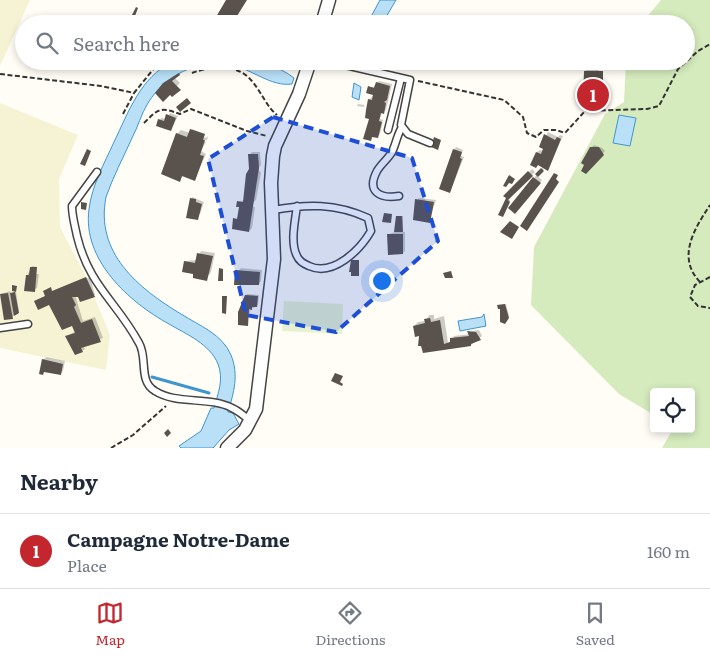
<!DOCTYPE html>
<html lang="en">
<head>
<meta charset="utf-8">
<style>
	body { margin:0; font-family:Literata,serif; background:#f6f6f7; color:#1f2937 }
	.controls { position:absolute; right:15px; bottom:15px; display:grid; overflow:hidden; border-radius:5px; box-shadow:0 2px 8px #0003 }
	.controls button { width:45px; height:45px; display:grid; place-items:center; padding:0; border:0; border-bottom:1px solid #e0e1e3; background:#fff; color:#1f2937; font:25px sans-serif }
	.you { position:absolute; left:381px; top:280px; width:18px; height:18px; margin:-12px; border:4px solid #fff; border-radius:50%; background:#1a73e8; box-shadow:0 0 0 8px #1a73e833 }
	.badge { display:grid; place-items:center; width:32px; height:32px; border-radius:50%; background:#c4262e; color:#fff; font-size:16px; font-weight:700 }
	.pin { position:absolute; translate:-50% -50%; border:2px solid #fff; box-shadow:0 1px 5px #0006 }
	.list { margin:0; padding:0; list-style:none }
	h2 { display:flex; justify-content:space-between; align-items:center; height:65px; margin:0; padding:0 20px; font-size:21px }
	h2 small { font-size:16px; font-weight:400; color:#747a83 }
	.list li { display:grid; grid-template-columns:32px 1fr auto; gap:15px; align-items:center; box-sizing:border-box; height:75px; padding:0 20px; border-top:1px solid #e0e1e3 }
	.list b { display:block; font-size:19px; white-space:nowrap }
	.list p { margin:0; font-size:16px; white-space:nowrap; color:#747a83 }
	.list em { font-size:16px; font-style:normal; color:#747a83 }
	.icon { flex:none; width:28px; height:28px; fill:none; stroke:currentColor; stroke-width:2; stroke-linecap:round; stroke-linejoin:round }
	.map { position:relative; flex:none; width:710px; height:448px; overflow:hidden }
	.search { position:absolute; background:#fff; box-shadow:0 2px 8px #0003; left:15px; right:15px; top:15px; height:55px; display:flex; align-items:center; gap:12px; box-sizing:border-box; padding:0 18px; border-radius:28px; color:#747a83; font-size:19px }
	.sheet { height:140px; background:#fff }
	nav { display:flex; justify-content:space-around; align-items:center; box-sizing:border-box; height:70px; border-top:1px solid #e0e1e3; background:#fff; font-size:14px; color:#747a83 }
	nav a { display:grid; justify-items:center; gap:2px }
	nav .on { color:#c4262e }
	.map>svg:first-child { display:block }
	.farmland { fill:#f6f3d4 }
	.green { fill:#d5ebbd }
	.pitch { fill:#e6f2cf }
	.water { fill:#b9e0f7; stroke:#3f96cf }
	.shadow { fill:#0003 }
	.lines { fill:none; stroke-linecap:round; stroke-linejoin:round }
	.stream { stroke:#3f96cf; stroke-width:3 }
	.building { fill:#5a524d }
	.lane-casing { stroke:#444; stroke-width:9 }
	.street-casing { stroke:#444; stroke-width:15 }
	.path { stroke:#333; stroke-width:2; stroke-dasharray:5 2.5; stroke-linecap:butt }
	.lane { stroke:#fff; stroke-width:6 }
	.street { stroke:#fff; stroke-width:12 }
	.marked { fill:#1d4ed8; fill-opacity:0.2; stroke:#1d4ed8; stroke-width:4; stroke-dasharray:10 6; stroke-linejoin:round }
</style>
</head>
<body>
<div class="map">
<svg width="710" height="448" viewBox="0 0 710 448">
	<rect width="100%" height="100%" fill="#fffdf5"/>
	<path class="farmland" d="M0 0H30L0 66Z
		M0 103 78 135 59 179 60 227 86 277 110 335 106 370 0 348Z"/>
	<path class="green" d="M661 0H710V448H662L673 429H691V392H654V415L619 394 531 305 534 247 605 114 624 102 626 61H686V24H641Z"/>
	<path class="pitch" d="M284 301 343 304 342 334 282 331Z"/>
	<path class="water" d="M380 0H396L382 24H367Z
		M173 61C211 61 263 53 294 78L292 84C271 87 252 69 231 65 198 59 165 75 148 103 141 114 138 127 132 138 123 158 113 177 106 197 95 253 138 288 181 314 200 326 222 334 231 355 239 375 234 392 228 412L233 413 239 424 229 430 213 448H181L179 446 201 431 211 408H214C218 393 224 380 218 364 210 344 186 334 169 324 129 302 82 260 89 209 92 185 104 164 114 142 129 111 140 78 173 61Z
		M354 83 361 87 359 100 352 97Z
		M619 115 636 118 630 146 613 143Z
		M484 314 486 326 460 331 458 321 482 317Z"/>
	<path class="shadow" d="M587 69H599V72L603 73V79L599 80V84L604 85V100L602 103 585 71Z
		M180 73 175 78 180 83 163 100 167 82Z
		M379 81 392 84 386 110 382 112 380 119 383 120 380 134 378 136 373 135 371 140 369 100 374 94 369 87H373Z
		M358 104 364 105V107L357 106Z
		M170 113 178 116 171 130 159 120 162 118 166 119Z
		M192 129 205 134 203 138 208 137 207 140 202 141 206 142 201 151 206 154 195 179 183 176 179 180 177 134 181 130 190 133Z
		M548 132 558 137 560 135 563 136 548 169 539 164H532L537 152 540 150 544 151 545 148 541 146Z
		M594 145 602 148 605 151 592 167 591 148Z
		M456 147 463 150 461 156 464 157 450 192 454 150Z
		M252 152H260L261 165 258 169 261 173 256 200 253 203 252 206 255 207 252 228 249 231 234 219 239 218 241 206 238 202 244 200 250 169 249 155Z
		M542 168 544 169 537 176 542 180 517 210 534 178Z
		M532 169 535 172 508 199 510 200 503 215 507 198 505 196Z
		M192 197 204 202 200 214 187 212Z
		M419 198 436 200 429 221 417 200Z
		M398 216H403V230L401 232H405V251L403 253 389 234 395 232Z
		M201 251 215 253 211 272 209 275 195 273 185 261 197 260Z
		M32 266 37 267 36 274H39L37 288 34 290 27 276Z
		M241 268 262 270 261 281 259 284 238 271Z
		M90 277 95 295 79 297 75 295 83 321 95 317 103 338 83 346 85 349 82 351 67 336 76 331 72 324 48 296Z
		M10 291 11 294 16 292 19 311 12 317 1 294Z
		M247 294 259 295 258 305 251 309 248 317 239 318 242 301Z
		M506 304 509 316 504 323 500 305Z
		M429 315H434V319L444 316 448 343 451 342 454 336 471 334 473 331 479 330 482 336 471 345H419L421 339 414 326 418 322 426 321Z
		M46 357 65 361 63 371 60 374 43 360Z"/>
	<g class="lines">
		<path class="stream" d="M152 377 209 393"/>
	</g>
	<path class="building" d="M226 0H247L232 24H228L216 17Z
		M136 7 138 8 135 16 132 15Z
		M416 17 429 18 428 24H416Z
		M584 71H603V81H599L597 87H602V104H583Z
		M179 73 180 75 172 81 181 90 172 97 170 95 163 102 155 93 163 83Z
		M376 82 390 86 387 100 384 102 386 103 384 114 381 113 379 121 382 122 378 138 372 137 371 141 363 139 369 119 365 118 366 110 368 99 372 100 373 95 366 93 368 86 374 88Z
		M187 98 191 103 180 112 176 107Z
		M166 114 176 118 171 131 156 126 158 119 164 121Z
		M190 129 205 134 203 140H205L200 155 204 156 195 181 182 176 180 182 161 174 176 133 187 137Z
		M544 134 555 140 557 137 561 139 548 171 538 165 536 168 530 165 536 152 541 154 543 149 539 147Z
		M434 137 441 140 438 150 431 147Z
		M590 147H599L604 155 586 174 581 171 584 165 581 163Z
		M87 149 91 151 85 166 80 164Z
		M453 149 462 152 460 158 462 159 450 193 439 189Z
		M248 154H258L259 168 249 232 232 229 233 218 237 219 239 207H236L237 201 243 202 246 174 249 169Z
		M541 168 544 171 538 177 535 174Z
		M528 171 533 176 508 200 510 202 503 217 498 215 506 198 503 196Z
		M554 173 558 175 556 179 559 182 527 231 520 226Z
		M509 175 515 179 512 184 509 183 506 187 503 186Z
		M533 177 541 183 515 214 508 208Z
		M190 198 196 199V202L202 204 198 220 186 218Z
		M415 199 434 202 430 223 413 220Z
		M81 202 87 203 86 210 81 209Z
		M384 213 392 214 391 223 382 222Z
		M396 216H402L403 232H394Z
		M510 221 519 227 512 239 500 232Z
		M387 234H403V254L388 255Z
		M197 253 213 256 207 281 193 278V274L182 272 184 261 195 263Z
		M351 260H359V276H351V272H349Z
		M30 267H37L35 292 24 291 26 275H29Z
		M219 268 223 269V281H218Z
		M235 270 260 272 259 285H234Z
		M451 271 453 278H445L443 273Z
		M86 277 95 297 80 302 78 297H72L76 305 74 307 81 323 92 319 101 342 81 348 83 352 75 355 65 336 75 333 72 326 62 330 49 305 38 310 34 301 45 296 43 291 51 287 52 291Z
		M12 285 17 286 16 292 12 291Z
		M15 292 19 313 14 316 10 293Z
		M8 293 13 319 4 320 0 294Z
		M245 295 258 296 257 307H252V310L249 309 248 326 238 325V312Z
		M222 296H227L226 314 222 313Z
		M505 304 509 318 505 324 500 322V309H498L497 305Z
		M430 318 431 322 440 320 444 344 450 342V338L469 336 467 331 476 332 481 340 471 344V346L423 353 421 346H418L419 336 415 337 413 326 425 323 424 319Z
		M42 359 63 364 61 375 44 372 43 375 39 374Z
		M335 373 343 376 340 382 343 384 342 386 331 381Z
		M168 429 171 433 167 437 164 433Z"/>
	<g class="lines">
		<defs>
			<path id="lane" d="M328 61 410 80 401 125 408 134 430 143
				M388 130 401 78
				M97 172 72 206C72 216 75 226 77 236 89 286 117 302 139 343 148 358 138 381 155 391 177 405 209 396 232 408 239 411 245 417 251 421
				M399 196C380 199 366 192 377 171 381 164 388 159 392 152 396 144 397 135 402 127
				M273 210C307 204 335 203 368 218L371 231C360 250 333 277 309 266 304 264 299 261 297 256 290 243 295 221 297 206
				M0 328 28 324"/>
			<path id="street" d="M322 24 329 0
				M227 448 245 430 256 409 274 259 271 183 273 156 275 146 299 94 310 61"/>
		</defs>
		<use href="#lane" class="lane-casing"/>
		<use href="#street" class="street-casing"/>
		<path class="path" d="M281 61 296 65
			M192 73C211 66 236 63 251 80 261 91 266 106 277 115
			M0 74 101 86 134 93 160 61
			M418 81 504 100 523 117 527 133 536 137 544 130H556L565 133 585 111 647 109 659 106 678 69 698 51 710 44
			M123 114 134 93
			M144 123C159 108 160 107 180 114L191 109 247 131 267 136
			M710 277 695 285 690 297 698 306 710 308
			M700 282C676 257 695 228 710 205
			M111 448 133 435 166 406"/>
		<use href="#lane" class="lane"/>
		<use href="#street" class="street"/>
	</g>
	<path class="marked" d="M273 117 412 158 438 241 336 332 246 315 208 159Z"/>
</svg>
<div class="controls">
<button><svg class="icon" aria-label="locate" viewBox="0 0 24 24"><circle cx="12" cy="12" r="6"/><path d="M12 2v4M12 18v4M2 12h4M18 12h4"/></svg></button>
</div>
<div class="you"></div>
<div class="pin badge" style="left:593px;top:95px">1</div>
<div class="search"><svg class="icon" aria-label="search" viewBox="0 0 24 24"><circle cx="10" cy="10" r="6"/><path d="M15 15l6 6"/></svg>Search here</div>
</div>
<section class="sheet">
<h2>Nearby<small></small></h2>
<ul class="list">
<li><span class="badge">1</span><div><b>Campagne Notre-Dame</b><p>Place</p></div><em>160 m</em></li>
</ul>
</section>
<nav>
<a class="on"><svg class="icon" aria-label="map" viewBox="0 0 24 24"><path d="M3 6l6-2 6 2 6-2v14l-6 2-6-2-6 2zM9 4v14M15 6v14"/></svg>Map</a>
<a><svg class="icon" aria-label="directions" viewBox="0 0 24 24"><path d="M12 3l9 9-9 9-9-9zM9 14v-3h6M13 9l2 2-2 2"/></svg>Directions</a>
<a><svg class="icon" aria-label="saved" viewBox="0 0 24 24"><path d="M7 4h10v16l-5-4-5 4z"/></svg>Saved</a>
</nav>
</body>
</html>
